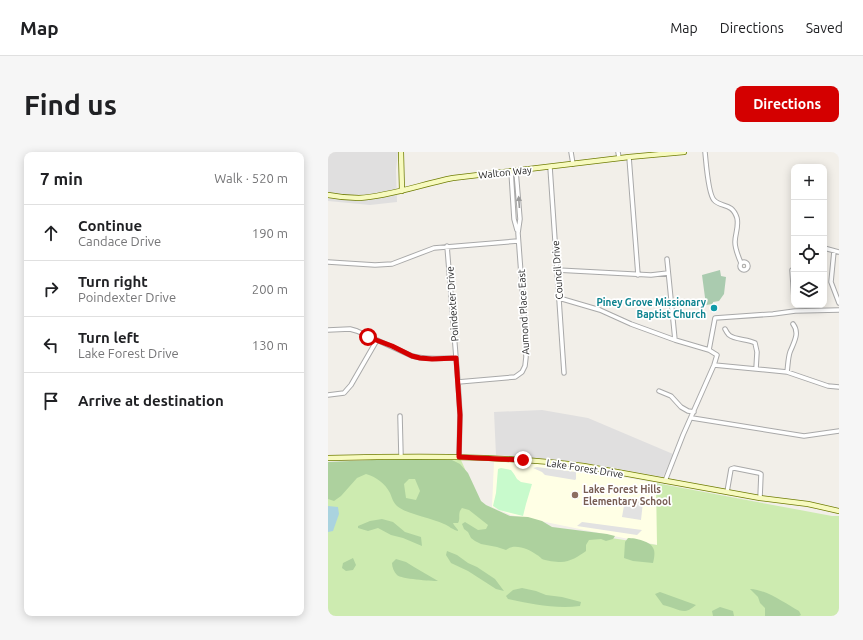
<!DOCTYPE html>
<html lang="en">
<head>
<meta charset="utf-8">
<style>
	body { margin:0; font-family:Ubuntu,sans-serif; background:#f6f6f6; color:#202124 }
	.controls { position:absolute; right:12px; top:12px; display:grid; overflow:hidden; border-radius:8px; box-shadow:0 2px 10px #0003 }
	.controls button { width:36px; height:36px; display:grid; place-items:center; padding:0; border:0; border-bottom:1px solid #e0e0e0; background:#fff; color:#202124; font:20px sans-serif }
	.stop { position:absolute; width:12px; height:12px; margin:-9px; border:3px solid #d40000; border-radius:50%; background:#fff }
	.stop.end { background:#d40000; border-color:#fff; box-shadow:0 1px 4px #0008 }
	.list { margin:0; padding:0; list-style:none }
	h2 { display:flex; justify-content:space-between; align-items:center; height:52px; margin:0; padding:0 16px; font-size:17px }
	h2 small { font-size:13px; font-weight:400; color:#757577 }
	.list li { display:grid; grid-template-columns:26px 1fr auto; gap:12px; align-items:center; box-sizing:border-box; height:56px; padding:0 16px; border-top:1px solid #e0e0e0 }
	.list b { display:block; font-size:15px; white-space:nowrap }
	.list p { margin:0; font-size:13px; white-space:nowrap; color:#757577 }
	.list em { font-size:13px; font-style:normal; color:#757577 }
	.icon { flex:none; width:22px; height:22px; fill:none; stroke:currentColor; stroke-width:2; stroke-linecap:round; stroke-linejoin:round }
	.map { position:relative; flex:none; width:511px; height:464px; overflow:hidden; border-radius:8px }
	header { display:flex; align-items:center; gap:24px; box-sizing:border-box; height:56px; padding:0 20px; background:#fff; border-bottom:1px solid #e0e0e0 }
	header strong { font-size:19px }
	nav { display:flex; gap:22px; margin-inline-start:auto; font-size:14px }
	.intro { display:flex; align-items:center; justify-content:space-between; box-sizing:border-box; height:96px; padding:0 24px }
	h1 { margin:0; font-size:28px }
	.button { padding:10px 18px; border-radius:8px; background:#d40000; color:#fff; font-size:14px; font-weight:700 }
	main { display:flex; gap:24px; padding:0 24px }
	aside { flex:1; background:#fff; border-radius:8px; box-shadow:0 2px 10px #0003 }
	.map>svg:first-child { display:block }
	.residential { fill:#e0dfdf }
	.education { fill:#ffffe5 }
	.grass { fill:#cdebb0 }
	.forest { fill:#add19e; fill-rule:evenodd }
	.cemetery { fill:#aacbaf }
	.park { fill:#c8facc }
	.parking { fill:#e2e2e2 }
	.water { fill:#aad3df }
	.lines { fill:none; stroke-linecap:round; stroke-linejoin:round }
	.street-casing { stroke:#a9a9a9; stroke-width:5.5 }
	.secondary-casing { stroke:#707d05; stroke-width:6 }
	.street { stroke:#fff; stroke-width:3.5 }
	.secondary { stroke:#f7fabf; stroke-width:4.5 }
	.oneway { fill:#9c9c9c }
	.route { stroke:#d40000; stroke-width:5 }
	.culture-dot { fill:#0f9aa8; stroke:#fff; stroke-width:1.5 }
	.education-dot { fill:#8d6e63; stroke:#fff; stroke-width:1.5 }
	.labels { text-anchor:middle; stroke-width:3.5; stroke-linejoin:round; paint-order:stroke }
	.street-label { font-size:10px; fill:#222; stroke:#fff }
	.culture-label { font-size:10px; font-weight:bold; fill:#0d838f; stroke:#fff; text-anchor:end }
	.education-label { font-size:10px; font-weight:bold; fill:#785e54; stroke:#fff; text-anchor:start }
</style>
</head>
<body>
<header>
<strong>Map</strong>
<nav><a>Map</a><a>Directions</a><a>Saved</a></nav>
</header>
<div class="intro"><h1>Find us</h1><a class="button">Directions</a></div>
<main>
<aside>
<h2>7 min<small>Walk · 520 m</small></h2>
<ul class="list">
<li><svg class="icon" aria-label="ahead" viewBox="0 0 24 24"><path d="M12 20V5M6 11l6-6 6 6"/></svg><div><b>Continue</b><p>Candace Drive</p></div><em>190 m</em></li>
<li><svg class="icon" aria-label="right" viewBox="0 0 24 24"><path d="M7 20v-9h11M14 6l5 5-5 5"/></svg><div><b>Turn right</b><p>Poindexter Drive</p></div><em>200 m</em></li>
<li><svg class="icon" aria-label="left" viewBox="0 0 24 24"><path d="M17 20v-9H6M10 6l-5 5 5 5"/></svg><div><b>Turn left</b><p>Lake Forest Drive</p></div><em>130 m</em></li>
<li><svg class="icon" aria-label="arrive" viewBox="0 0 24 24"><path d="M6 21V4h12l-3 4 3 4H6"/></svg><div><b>Arrive at destination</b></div></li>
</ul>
</aside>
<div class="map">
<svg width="511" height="464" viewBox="0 0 511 464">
	<rect width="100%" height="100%" fill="#f2efe9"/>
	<path class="residential" d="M0 0H70L68 18 69 50 42 53 0 49Z
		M214 258 260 266 345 302 335 325 257 311 218 307 168 303 166 260Z"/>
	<path class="education" d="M166 310 202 311 248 317 328 331 330 393 183 363 164 355Z"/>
	<path class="grass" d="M133 308 159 367 329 393 328 331 504 364H511V464H0V311Z"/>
	<path class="forest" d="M88 306 122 307 132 312 140 321 153 349 158 353 182 364 200 365 214 369 224 375 279 382 287 384 285 387 278 389 273 387 261 388 258 393V399C251 404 242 410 233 410 227 410 219 409 214 407 213 406 210 403 209 403 201 397 186 391 178 398L169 395 153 392 147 389 143 386 140 380 136 377 134 372 137 370 150 378 158 377 160 373 141 358 134 356C129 361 133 366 130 371H125L126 373 130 378V379C125 378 121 374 116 372 104 366 78 362 69 354 65 350 64 346 62 341 57 331 48 325 38 322L29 326 13 344 6 349 0 347V310ZM81 327H87L92 339 88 348 78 346 76 332Z
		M54 367 65 370 77 380 93 385 94 394 75 386 63 383 50 376 40 379 30 376V374L42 369Z
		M300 386C307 386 324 389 326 398 327 402 326 407 325 411L305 409 296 406 297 390Z
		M119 399 129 403 140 411 149 415 167 427 176 439 168 437 140 419 123 411 118 403Z
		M25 406 28 413 25 418 18 419 14 416 15 411Z
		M68 407 78 410 86 415 110 429C103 429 73 427 69 423 66 420 64 415 64 411Z
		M194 436 208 439 218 443 234 445 253 450 252 454C227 457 204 452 180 447L178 444 185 438Z
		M422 437C440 438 456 451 471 459L473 463 471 464H437V456L432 451 430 445Z
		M332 440 368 453C358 461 356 460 345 456 342 455 339 454 335 453L327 442Z
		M392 455 405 459 406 464H385L384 459Z"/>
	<path class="cemetery" d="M392 118 393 124 398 125 396 142 391 149 385 150V152L378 153 374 123Z"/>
	<path class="park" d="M173 316 183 318 186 322 189 327 193 330 204 332 198 352 195 364 171 358 165 354 168 341 170 317Z"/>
	<path class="parking" d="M209 315 248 320V327L247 328 217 323 214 320 205 316Z
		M297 348 315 350 313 368 294 365Z
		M254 370 314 378 309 383 249 374Z"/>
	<path class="water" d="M0 354 10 355 11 362 5 379 0 380Z"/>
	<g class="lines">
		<defs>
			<path id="street" d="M243 0 245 12
				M290 0 291 6
				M377 0C378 9 380 42 386 48 393 56 404 50 409 66 411 75 407 82 407 90 407 97 410 104 413 111
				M301 5 310 123
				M222 15 236 221
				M183 19 186 67 189 78
				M119 94 130 230 132 263 131 305
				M496 96 511 100
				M506 99 503 130 511 151
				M339 107 347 188
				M412 114a4 4 0 1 1 8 0a4 4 0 1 1-8 0Z
				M0 110 47 113 64 112 106 96 190 89
				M229 118 323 123 340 121
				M464 118 466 147
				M231 146 272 158 303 172 347 188 381 198
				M397 177C398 179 399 181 401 183 407 188 420 187 427 191L429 200 428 217
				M0 178 22 177 29 179 84 204C98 208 113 206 128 206
				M386 213 459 220 500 234 511 235
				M459 220C460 213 460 206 462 200 466 190 472 181 465 172
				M130 230 187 225 194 220 197 214 198 205 196 163 190 81 192 67 188 19
				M331 239 343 244 353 255 360 259 366 260
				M0 243 16 241 23 233 49 188
				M72 264 73 304
				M364 266 476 284 511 279
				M337 329 355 283 386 213 389 203 381 198 387 166 445 162 467 159 511 158
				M399 340 403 317 406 316 431 321 433 322 432 346"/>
			<path id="secondary" d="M73 0 74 39
				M0 43C10 45 21 46 31 46 63 44 94 32 125 26L301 5 356 0
				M0 306C86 304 171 303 256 314L432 346 480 352 511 359"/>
		</defs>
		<use href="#street" class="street-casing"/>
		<use href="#secondary" class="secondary-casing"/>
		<use href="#street" class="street"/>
		<use href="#secondary" class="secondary"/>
	</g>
	<defs><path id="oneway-solid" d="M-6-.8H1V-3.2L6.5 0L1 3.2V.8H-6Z"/></defs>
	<use class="oneway" href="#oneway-solid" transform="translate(191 50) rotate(-94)"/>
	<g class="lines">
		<path class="route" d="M40 185 64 194 84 204 92 206 104 207 128 206 132 263 131 305 195 308"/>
	</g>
	<circle class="culture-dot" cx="386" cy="156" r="4"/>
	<circle class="education-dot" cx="247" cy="343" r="4"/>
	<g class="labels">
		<g class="street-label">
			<text transform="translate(177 20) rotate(-6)" y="4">Walton Way</text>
			<text transform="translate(229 118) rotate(-94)" y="4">Council Drive</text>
			<text transform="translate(124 152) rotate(-94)" y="4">Poindexter Drive</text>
			<text transform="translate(195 160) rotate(-93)" y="4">Aumond Place East</text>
			<text transform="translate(257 316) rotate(9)" y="4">Lake Forest Drive</text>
		</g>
		<g class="culture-label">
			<text x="378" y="154">Piney Grove Missionary<tspan x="378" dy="12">Baptist Church</tspan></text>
		</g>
		<g class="education-label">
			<text x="255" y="341">Lake Forest Hills<tspan x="255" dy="12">Elementary School</tspan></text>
		</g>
	</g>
</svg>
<div class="controls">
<button>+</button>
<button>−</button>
<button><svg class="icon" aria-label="locate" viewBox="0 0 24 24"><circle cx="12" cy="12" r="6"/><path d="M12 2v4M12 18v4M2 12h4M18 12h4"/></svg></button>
<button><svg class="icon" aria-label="layers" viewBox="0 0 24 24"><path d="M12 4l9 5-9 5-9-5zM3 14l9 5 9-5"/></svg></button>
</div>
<div class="stop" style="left:40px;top:185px"></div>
<div class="stop end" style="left:195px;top:308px"></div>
</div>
</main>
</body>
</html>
